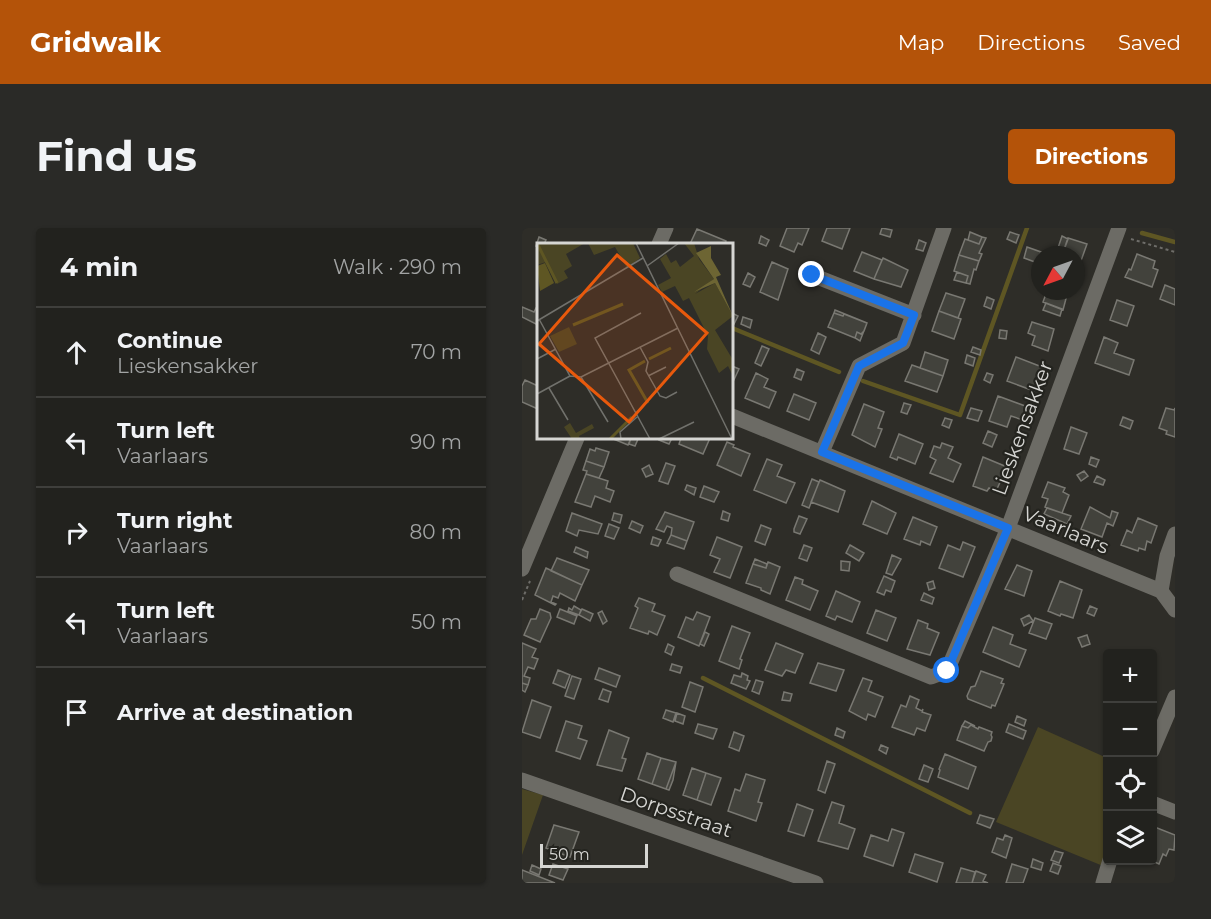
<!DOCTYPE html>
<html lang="en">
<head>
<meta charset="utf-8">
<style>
	body { margin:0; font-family:Montserrat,sans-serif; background:#2a2a27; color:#f1f3f6 }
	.controls { position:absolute; right:18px; bottom:18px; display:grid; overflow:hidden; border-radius:6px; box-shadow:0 2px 4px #0004 }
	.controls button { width:54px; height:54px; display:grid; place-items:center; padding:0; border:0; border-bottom:2px solid #3f3f3c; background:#22221e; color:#f1f3f6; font:30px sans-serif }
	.compass { position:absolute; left:509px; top:18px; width:54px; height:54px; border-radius:50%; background:#22221e; box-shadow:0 2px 4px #0004; rotate:229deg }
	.scale { position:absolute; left:18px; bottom:15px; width:108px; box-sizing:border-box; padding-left:6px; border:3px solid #d6d6d3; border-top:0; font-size:16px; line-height:21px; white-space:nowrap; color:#d6d6d3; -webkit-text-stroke:4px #24241f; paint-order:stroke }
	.stop { position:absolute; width:18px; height:18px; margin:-14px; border:4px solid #1a73e8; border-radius:50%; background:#fff }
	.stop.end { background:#1a73e8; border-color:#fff; box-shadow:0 2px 6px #0008 }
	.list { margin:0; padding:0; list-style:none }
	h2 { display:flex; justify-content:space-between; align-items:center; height:78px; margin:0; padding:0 24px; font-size:26px }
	h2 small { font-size:20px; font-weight:400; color:#a2a4a4 }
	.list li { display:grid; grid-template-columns:39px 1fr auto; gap:18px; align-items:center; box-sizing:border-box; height:90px; padding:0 24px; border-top:2px solid #3f3f3c }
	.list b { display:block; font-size:22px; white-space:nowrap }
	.list p { margin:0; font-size:20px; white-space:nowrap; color:#a2a4a4 }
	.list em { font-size:20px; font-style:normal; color:#a2a4a4 }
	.icon { flex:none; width:33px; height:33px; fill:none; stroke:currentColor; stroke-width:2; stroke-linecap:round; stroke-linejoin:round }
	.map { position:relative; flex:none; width:653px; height:655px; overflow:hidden; border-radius:6px }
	header { display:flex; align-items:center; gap:36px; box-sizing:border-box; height:84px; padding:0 30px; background:#b45309; color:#fff }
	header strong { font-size:28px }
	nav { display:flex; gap:33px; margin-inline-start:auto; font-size:21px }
	.intro { display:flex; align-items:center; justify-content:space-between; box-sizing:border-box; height:144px; padding:0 36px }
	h1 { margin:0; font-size:42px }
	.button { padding:15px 27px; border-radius:6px; background:#b45309; color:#fff; font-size:21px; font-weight:700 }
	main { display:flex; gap:36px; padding:0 36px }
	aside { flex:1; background:#22221e; border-radius:6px; box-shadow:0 2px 4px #0004 }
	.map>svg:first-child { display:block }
	.green { fill:#4a4524 }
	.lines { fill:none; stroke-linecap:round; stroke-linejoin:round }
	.stream { stroke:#5e5623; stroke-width:4.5 }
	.building { fill:#42423c; stroke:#797872; stroke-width:1.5 }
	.path { stroke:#6e6d69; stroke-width:2; stroke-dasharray:3 3; stroke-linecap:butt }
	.minor { stroke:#6c6b65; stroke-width:15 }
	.route { stroke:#1a73e8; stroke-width:8 }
	.labels { text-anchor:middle; stroke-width:4.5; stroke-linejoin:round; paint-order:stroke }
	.street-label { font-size:20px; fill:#d6d6d3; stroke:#24241f }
	.inset-river { fill:none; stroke:#5e5623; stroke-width:3 }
	.inset-road { fill:none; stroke:#71716c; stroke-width:1.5 }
	.view { fill:#e8590c; fill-opacity:0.15; stroke:#e8590c; stroke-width:3 }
	.inset-edge { fill:none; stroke:#d6d6d3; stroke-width:3 }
</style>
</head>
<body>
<header>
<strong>Gridwalk</strong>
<nav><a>Map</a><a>Directions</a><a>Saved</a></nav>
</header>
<div class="intro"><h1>Find us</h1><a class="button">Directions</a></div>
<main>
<aside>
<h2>4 min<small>Walk · 290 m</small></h2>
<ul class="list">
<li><svg class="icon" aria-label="ahead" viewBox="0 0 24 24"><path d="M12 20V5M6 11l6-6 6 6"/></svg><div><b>Continue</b><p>Lieskensakker</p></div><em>70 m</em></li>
<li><svg class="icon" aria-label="left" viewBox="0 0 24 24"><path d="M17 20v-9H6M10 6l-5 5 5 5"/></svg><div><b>Turn left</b><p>Vaarlaars</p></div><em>90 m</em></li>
<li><svg class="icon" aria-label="right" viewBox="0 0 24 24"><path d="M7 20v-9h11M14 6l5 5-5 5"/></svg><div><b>Turn right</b><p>Vaarlaars</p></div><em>80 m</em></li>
<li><svg class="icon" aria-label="left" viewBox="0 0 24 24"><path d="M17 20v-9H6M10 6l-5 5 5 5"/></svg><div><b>Turn left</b><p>Vaarlaars</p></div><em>50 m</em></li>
<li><svg class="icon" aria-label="arrive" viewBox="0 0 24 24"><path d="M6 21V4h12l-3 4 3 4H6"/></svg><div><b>Arrive at destination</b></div></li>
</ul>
</aside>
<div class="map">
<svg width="653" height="655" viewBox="0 0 653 655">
	<rect width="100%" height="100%" fill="#2e2d28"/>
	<path class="green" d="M516 499 585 530 586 626 581 638 474 594Z
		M0 561 21 567 0 627Z"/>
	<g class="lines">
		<path class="stream" d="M620 5 653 14
			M210 100 317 144
			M341 153 438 187 505 0
			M181 450 448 585"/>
	</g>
	<path class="building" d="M265 0H287L280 17 276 15 272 24 258 18Z
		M305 0H328L320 21 300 13Z
		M360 0 370 2 368 9 358 6Z
		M175 1 204 13 203 16H168Z
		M448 4 460 9 457 16 446 12Z
		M488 4 497 7 494 15 485 11Z
		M239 8 247 12 244 18 237 15Z
		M540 8 546 11 542 22 536 20Z
		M17 9 24 12 22 16H16V19L14 18Z
		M460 9 464 10 457 25 460 26 457 33 437 27 443 11 457 16Z
		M546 10 565 16 556 41 554 40V27H540Z
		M397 12 404 15 401 23 394 21Z
		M505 19 519 24 513 34 502 30Z
		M340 24 360 32 352 51 332 43Z
		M615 26 633 33 631 40 636 42 630 59 603 49 607 41 609 42Z
		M437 27 457 33 454 42 452 41 448 56 444 55 446 48 432 43Z
		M361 30 386 42 379 59 352 51Z
		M250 34 266 41 256 72 238 64Z
		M435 44 446 48 444 55 432 52Z
		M226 45 233 49 228 59 221 56Z
		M643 57 653 61V77L638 71Z
		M525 63H546L541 82 521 74Z
		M424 65 443 71 436 90 417 83Z
		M465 69 472 72 469 81 462 78Z
		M595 72 612 78 605 98 588 92Z
		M524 75 540 81 538 88 521 82Z
		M0 79 12 84 14 80 16 81V97L0 89Z
		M313 82 345 95 338 113 333 110 335 104 339 106 342 103 345 95 322 86 321 88 312 85Z
		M417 83 439 91 432 111 410 103Z
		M210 85 216 88 212 96 210 95Z
		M312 85 321 88 322 86 345 95 342 103 339 106 335 104 333 110 306 99Z
		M221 89 230 92 228 100 219 96Z
		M510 94 532 101 526 123 510 117 513 108 506 105Z
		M478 102 485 103 484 111 477 110Z
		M296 105 304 109 297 126 289 122Z
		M582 109 596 115 592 125 612 132 607 147 573 135Z
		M240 118 247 121 239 138 233 135Z
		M451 119 459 122 458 127 449 124Z
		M403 124 426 132 421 148 398 140Z
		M445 127 453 130 451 138 443 135Z
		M494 129 520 139 512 163 485 153Z
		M390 137 421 148 415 164 383 153Z
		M210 138 217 141 210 156Z
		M275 141 282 144 279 152 272 149Z
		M234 145 246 151 242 159 254 164 247 180 223 170Z
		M465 145 471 147 468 155 462 152Z
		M3 152 16 158V181L0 174V158Z
		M272 166 294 175 287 192 265 183Z
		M476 168 506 179 501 192 489 188 485 199 467 193Z
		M382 175 389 177 385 186 379 184Z
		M342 176 362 184 356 200 360 201 353 219 330 207Z
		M449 180 460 183 456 193 445 190Z
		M644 180 652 182 653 180V209L644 206 645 203 637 200Z
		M601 189 611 193 608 201 598 197Z
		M423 190 430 192 427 200 420 197Z
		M549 199 565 205 557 226 542 221Z
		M466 203 475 207 470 219 461 215Z
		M377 206 401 216 393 236 376 229 375 232 368 229Z
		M89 210H109L106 217Z
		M109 210 116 211 113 218 107 216Z
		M138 210H150L147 216 137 212Z
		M159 210H188L181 226 157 216Z
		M205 214 212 217 211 219 228 226 219 248 195 237Z
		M420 215 431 219 426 230 439 236 431 254 408 245 414 232 408 229 412 218 418 220Z
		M74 220 87 224 82 239 64 233 68 221 73 223Z
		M461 229 485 239 474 263 467 260 465 263 451 258Z
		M569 229 577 232 574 239 567 236Z
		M245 231 260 237 255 248 273 255 264 275 232 262Z
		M64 233 82 239 77 250 64 246 65 243 61 242Z
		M144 235 153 238 146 256 137 253Z
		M127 237 131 246 124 249 120 241Z
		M562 243 566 248 559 253 555 247Z
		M64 246 86 253 84 260 92 263 88 274 73 268 69 279 53 274Z
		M575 248 583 252 581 257 572 254Z
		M290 251 297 254 287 280 280 277Z
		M298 252 323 263 316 284 289 274Z
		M526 254 543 260 541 264 547 267 540 285 523 279 526 271 520 269Z
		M165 257 174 260 172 267 163 262Z
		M182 258 197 264 192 274 178 269Z
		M350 273 374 285 365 306 341 296Z
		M568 279 588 290 590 283 596 285 591 298 585 295 580 309 559 301Z
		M525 280 549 288 545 296 522 286Z
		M201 283 208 286 206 293 199 291Z
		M143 284 172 294 165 313 149 307 150 300 145 298 142 304 134 301Z
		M50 285 80 296 76 306 57 302 55 308 44 303Z
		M92 285 100 287 98 295 90 292Z
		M277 288 285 291 278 306 272 304V301Z
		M391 289 415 299 408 317 399 313 398 317 382 311Z
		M616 290 635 298 629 315 625 313 623 322 617 320 616 323 599 317 605 302 610 305Z
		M110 293 121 298 118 305 107 300Z
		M87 296 97 300 92 311 83 308Z
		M239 297 249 301 243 317 233 313Z
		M149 307 165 313 162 321 145 315Z
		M131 309 139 312 136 318 129 316Z
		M195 309 220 319 208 350 192 344 198 331 188 327Z
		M441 314 453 319 441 349 417 340 426 317 438 322Z
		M282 317 290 320 285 333 277 330Z
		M328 317 342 325 337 333 324 325Z
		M54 319 66 324 65 330 52 324Z
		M370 327 379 331 370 347 364 345Z
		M35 330 67 342 60 357 29 343Z
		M233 331 245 336 244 340 231 336Z
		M319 333 328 334 327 343 319 342Z
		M246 334 258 339 248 366 239 362V360L224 355 231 336 244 340Z
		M495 337 510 343 502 368 483 361Z
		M24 340 60 357 53 373 38 365 36 370 31 368 29 374 34 376 33 377 13 367Z
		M362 348 373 353 369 364 364 362 362 367 355 364Z
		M273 349 281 352 280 356 296 363 288 382 264 372Z
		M411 353 413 360 407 362 405 355Z
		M538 353 560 362 551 390 539 386 538 388 526 383Z
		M314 363 338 374 330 394 315 388 313 392 304 388Z
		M402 365 412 370 410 376 399 372Z
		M117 370 133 376 130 383 143 388 135 407 127 403 126 406 108 400 116 380 113 378Z
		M52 378 59 382 57 387 46 383 47 380 50 382Z
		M568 378 575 381 572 388 565 385Z
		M18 381 28 385 29 390 18 414 2 407 9 391H14Z
		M38 381 55 388 52 396 35 389Z
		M60 381 71 386 68 393 57 387Z
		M354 382 374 390 365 413 345 405Z
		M80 383 85 393 81 396 76 385Z
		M175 384 188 389 177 418 156 409 164 389 171 392Z
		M507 387 511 393 502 398 499 391Z
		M513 390 530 396 524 411 507 405Z
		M396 392 406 396 405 400 417 405 408 427 385 421Z
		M210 398 228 405 218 431 220 432 217 441 197 433Z
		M471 399 491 407 488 416 504 422 497 439 461 424Z
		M183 404 187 406 182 418 178 416Z
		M565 407 568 416 560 419 556 410Z
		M0 415 14 421 10 429 16 431 12 441 6 439 2 448 8 450 6 457 0 455Z
		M254 415 281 426 273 445 264 442 260 448 243 442Z
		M146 416 152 419 149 427 143 424Z
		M296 435 322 442 314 463 288 455Z
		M150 436 160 439 158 445 148 442Z
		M77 440 98 448 94 459 73 451Z
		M36 442 48 447 43 460 31 455Z
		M459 443 481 451 479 455 482 456 473 478 470 477 469 480 446 471 445 468 449 459 453 458Z
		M220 445 226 448 225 452 228 453 224 461 209 455 212 447 219 449Z
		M50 448 59 451 52 471 43 468Z
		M341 450 350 453 346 463 361 469 353 489 346 486 344 492 327 483Z
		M234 452 241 454 237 466 230 463Z
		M168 454 181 459 173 484 160 479Z
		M0 455 6 457 3 464 0 462Z
		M81 461 89 464 86 474 77 471Z
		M262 464 270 466 268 473 260 472Z
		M388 468 397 472 394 480 400 483 401 481 400 484 409 487 403 503 395 500 392 507 370 499 379 477 384 479Z
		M10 472 29 479 18 510 0 504Z
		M144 482 154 485 151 494 141 490Z
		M155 485 163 488 161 496 153 493Z
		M495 488 504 492 502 498 493 494Z
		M44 493 60 498 56 510 65 513 58 531 34 523Z
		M443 493 453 498 449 497 446 500 440 498Z
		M176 496 195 501 191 511 173 505Z
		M487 496 504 503 501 511 484 504Z
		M449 497 456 501 457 499 470 504 469 507 470 509 469 513 466 514 462 523 435 512 440 498 446 500Z
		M315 500 323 504 321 510 313 507Z
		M87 502 107 510 100 530 104 531 100 543 75 537Z
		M212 504 222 508 217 523 207 519Z
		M359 517 366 520 364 526 357 522Z
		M125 525 139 530 130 556 116 551Z
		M423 526 454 539 446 561 416 549 418 542 417 541Z
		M139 530 154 534 144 561 130 556Z
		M305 533 313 536 303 565 296 562Z
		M154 534 151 552 147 562 144 561Z
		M402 537 411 541 406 554 397 551Z
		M170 540 184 545 175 572 161 567Z
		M184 545 199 550 189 577 175 572Z
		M224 546 243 552 236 574 240 575 234 593 206 583 213 561 218 563Z
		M310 574 322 578 317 595 333 601 326 621 296 613Z
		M275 576 291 582 282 608 266 603Z
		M458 587 472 591 468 600 455 595Z
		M32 597 57 604 48 629 24 620Z
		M630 598 653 607 652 622 647 621 644 628 641 626 637 636 628 632H630Z
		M370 601 382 605 371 638 342 628 349 607 366 613Z
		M483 607 490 610 484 630 470 624 475 610 481 612Z
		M533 623 541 625 537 635 529 632Z
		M393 626 421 635 415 654 387 644Z
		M511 631 521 635 519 642 509 639Z
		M531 635 539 638 536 646 528 643Z
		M31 636 46 641 41 652 27 647Z
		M490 636 506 641 501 655H484Z
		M10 637 19 641 17 647 8 643Z
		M439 640 453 644 450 655H434Z
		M0 642 33 655H0Z
		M454 643 464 647 461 653 466 655H450Z"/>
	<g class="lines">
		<path class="path" d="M609 11 653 24
			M0 372 8 353"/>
		<path class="minor" d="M137 16 144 0
			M290 47 392 87
			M210 188 639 363
			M300 224 337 138 381 115 422 0
			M653 306 645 328 639 363 653 382
			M0 341 55 210
			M155 346 409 449 425 443 486 300 597 0
			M630 523 653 469
			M0 552 294 655
			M630 575 653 584
			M581 655 588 632"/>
	</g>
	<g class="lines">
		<path class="route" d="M290 47 392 87 381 115 337 138 300 224 486 300 425 443"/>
	</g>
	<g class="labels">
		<g class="street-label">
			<text transform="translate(500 200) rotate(-70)" y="7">Lieskensakker</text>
			<text transform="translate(544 302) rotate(23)" y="7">Vaarlaars</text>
			<text transform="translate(154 584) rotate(19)" y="7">Dorpsstraat</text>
		</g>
	</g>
	<g transform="translate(15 15)">
		<rect width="196" height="196" fill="#2e2d28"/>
		<path d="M0 0H48L29 11 35 23 27 28 31 35 20 41 9 19 0 22ZM51 0H96L103 15 90 25 78 4 57 12ZM147 0H157L162 16 177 36 158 51 178 40 196 73 178 87 196 117V133L191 123 182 130 170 106 171 93 152 55 146 58 138 43 125 49 121 42 134 35 123 16 129 11 134 20 139 17 143 24 157 13ZM32 84 40 101 22 109 13 93ZM33 180 39 190 55 181 57 185 42 193 43 196H35L27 184Z" fill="#4a4524"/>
		<path d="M174 3V15L184 32 179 34 196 73 178 40 157 49 177 36 159 10Z" fill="#6d6533"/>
		<path d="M8 20 17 40 3 48 0 23Z" fill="#5e5623"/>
		<path class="inset-river" d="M0 0 20 40M36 82 86 61M112 116 134 105M108 118 92 127 111 160M73 196 95 174"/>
		<path class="inset-road" d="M99 0 195 196M110 23 142 0M104 70 58 95 113 196M2 76 33 133 44 134 71 179M0 78 106 15M103 104 111 119 109 128 123 153 129 155 140 149M0 116 19 106M111 133 129 124M44 134 141 85M12 145 31 177M0 151 33 133M84 196 83 189 100 174M122 196 157 179"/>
		<path class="view" d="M80 12 170 90 92 179 2 101Z"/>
		<rect width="196" height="196" class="inset-edge"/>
	</g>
</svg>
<div class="controls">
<button>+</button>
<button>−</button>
<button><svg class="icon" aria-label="locate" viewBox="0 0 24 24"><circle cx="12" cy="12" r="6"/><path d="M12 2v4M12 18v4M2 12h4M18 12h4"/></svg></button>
<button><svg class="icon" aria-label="layers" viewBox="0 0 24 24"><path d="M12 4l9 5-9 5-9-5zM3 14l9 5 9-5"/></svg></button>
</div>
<svg class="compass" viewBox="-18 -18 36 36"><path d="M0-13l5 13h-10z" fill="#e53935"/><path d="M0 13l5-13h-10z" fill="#a2a4a4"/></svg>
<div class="scale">50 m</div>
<div class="stop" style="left:425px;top:443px"></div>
<div class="stop end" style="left:290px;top:47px"></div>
</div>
</main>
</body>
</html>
